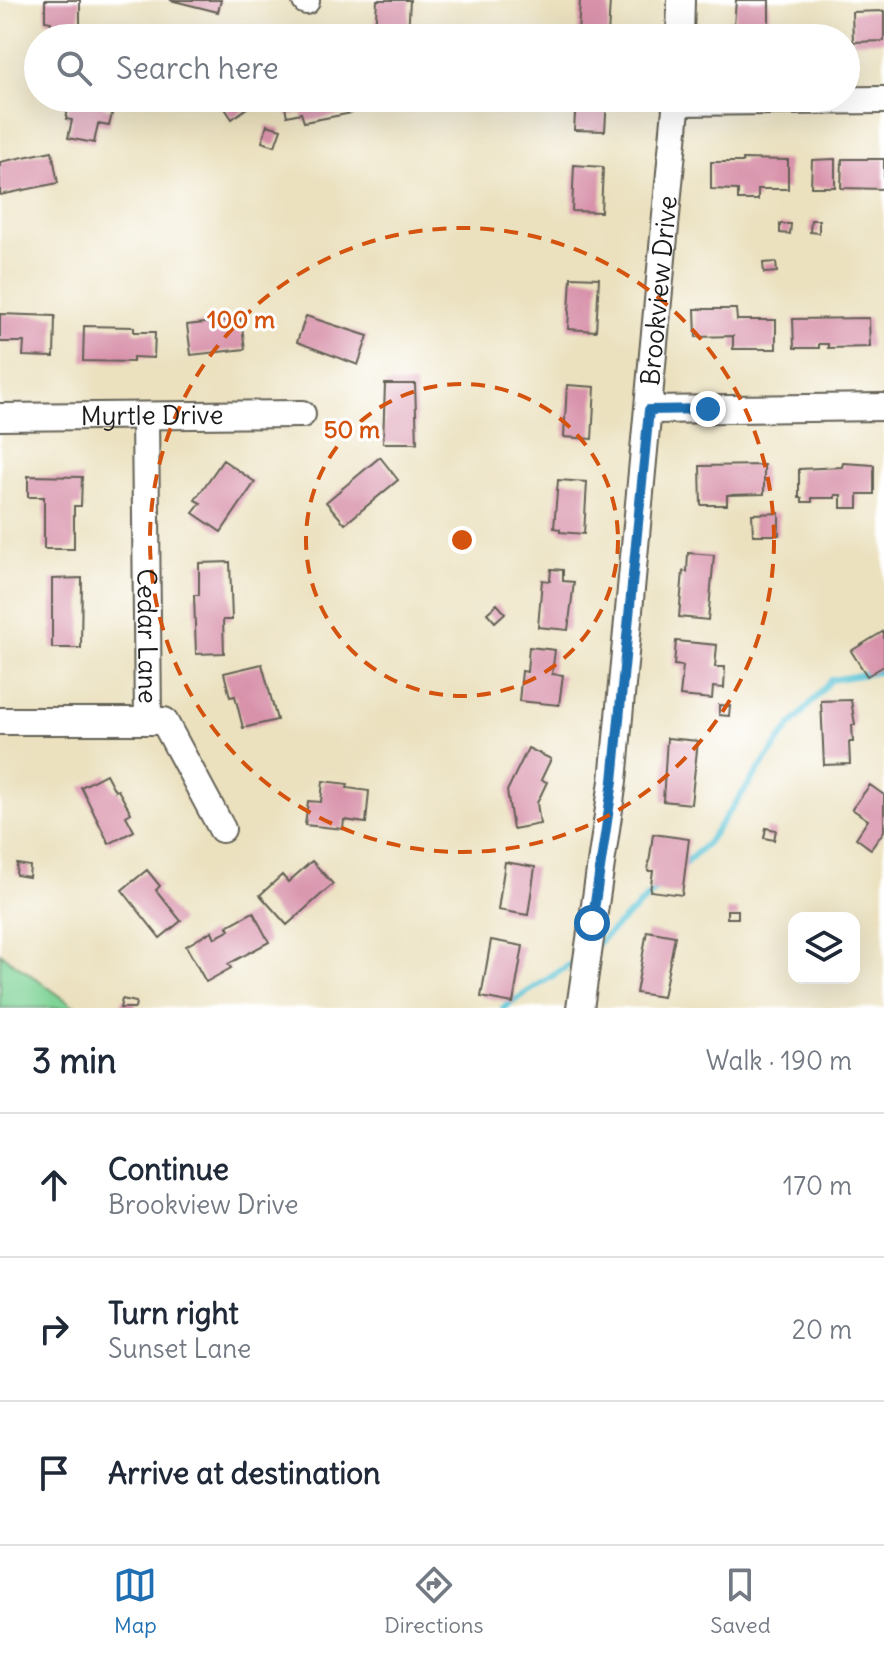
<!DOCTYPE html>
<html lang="en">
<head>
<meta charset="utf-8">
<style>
	body { margin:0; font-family:Delius,sans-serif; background:#f2f2f3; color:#1f2937 }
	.controls { position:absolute; right:24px; bottom:24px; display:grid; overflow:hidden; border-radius:16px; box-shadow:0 8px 32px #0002 }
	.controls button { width:72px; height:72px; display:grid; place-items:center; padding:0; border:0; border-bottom:2px solid #e0e1e3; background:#fff; color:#1f2937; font:40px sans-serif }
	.stop { position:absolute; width:24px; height:24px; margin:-18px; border:6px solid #1f6fb2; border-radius:50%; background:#fff }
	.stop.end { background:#1f6fb2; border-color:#fff; box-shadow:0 2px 8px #0008 }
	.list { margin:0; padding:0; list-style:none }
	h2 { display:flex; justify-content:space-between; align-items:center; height:104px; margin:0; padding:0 32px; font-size:34px }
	h2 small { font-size:26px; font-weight:400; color:#747a83 }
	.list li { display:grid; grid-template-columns:52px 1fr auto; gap:24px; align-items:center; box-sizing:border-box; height:144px; padding:0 32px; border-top:2px solid #e0e1e3 }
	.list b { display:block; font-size:30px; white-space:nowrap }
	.list p { margin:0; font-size:26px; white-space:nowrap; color:#747a83 }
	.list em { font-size:26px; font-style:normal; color:#747a83 }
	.icon { flex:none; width:44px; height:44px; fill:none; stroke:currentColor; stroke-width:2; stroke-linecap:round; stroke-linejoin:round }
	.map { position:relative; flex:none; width:884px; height:1008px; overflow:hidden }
	.search { position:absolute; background:#fff; box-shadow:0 8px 32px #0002; left:24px; right:24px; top:24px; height:88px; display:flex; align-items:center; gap:20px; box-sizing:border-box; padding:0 28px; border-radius:44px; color:#747a83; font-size:30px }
	.sheet { height:536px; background:#fff }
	nav { display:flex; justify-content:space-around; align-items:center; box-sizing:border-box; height:112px; border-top:2px solid #e0e1e3; background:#fff; font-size:22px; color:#747a83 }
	nav a { display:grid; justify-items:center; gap:4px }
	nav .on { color:#1f6fb2 }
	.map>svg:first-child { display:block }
	.green { fill:#7fd396; stroke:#4e7859; stroke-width:2 }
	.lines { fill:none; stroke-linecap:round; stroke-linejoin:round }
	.stream { stroke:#59c2d5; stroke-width:6 }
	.building { fill:#d892aa }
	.minor-casing { stroke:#646155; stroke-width:30 }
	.minor { stroke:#fff; stroke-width:26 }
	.route { stroke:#1f6fb2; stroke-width:10 }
	.ring { fill:none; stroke:#d4530e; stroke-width:4; stroke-dasharray:14 10 }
	.labels { text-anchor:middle; stroke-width:6; stroke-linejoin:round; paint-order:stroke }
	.street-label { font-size:26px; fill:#1c1c1c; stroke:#fff }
	.centre { fill:#d4530e; stroke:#fff; stroke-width:4 }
	.ring-label { font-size:24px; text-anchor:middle; font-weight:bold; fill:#d4530e; stroke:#fff; stroke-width:6; stroke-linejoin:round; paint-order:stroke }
</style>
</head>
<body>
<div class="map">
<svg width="884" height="1008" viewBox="0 0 884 1008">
	<rect width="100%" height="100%" fill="#fff"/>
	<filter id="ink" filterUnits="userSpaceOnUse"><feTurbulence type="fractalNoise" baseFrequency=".0125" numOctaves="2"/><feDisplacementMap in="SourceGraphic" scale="16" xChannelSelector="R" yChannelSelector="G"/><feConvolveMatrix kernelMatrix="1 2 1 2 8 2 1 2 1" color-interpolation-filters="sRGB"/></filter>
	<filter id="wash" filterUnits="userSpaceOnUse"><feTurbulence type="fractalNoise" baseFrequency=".006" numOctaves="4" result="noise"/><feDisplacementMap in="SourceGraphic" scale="32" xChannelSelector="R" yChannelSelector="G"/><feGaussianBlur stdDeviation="1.8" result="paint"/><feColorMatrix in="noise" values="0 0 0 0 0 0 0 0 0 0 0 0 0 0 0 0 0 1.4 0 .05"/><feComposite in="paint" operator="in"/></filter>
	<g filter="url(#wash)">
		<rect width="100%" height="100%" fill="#ebe1bf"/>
		<path class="green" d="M0 953 77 1008H0Z"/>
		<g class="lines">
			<path class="stream" d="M681 867 707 843 788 729 831 680 884 671
				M598 943 658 888
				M503 1008 577 960"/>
		</g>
		<g id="blocks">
			<path class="building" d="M45 0H80V38H51V22L45 21Z
				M170 0H221L218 12Z
				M377 0H410L408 36 375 34Z
				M580 0H610L608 36 578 34Z
				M736 0H769V38H733Z
				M884 11V41L853 42 852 12Z
				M70 98H105L103 107 113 110 109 126 98 124 94 143 68 138 72 120 66 119Z
				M218 98H257L258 100 232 119Z
				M283 98H349L352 113 304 122 301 113 287 116Z
				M576 98H607L605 131 574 130Z
				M267 125 281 129 275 146 262 142Z
				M52 151 58 183 0 195V162Z
				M743 159 788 160V189H758V200H738V190L711 189V162H743Z
				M835 159V187H811L812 160Z
				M842 159H884V189L841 188Z
				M574 165 603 167 601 212 572 211Z
				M811 220H819V233L810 232Z
				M780 224H791L790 234 780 233Z
				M776 262 777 272 764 273 763 263Z
				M571 277 599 278 596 331 568 329Z
				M695 309H736L737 320H776V349H733V336L696 337Z
				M0 314 55 316 54 357 23 356 24 342H0Z
				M306 316 368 336 358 365 297 342Z
				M869 318 870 347 828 348V344H819V348H794L793 319Z
				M241 319 245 349 191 355 187 325Z
				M84 326 134 327V332H155L154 358 133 357V362L83 361Z
				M385 384H415L417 443H383Z
				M567 385 595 387 592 439 564 437Z
				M380 457 398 480 345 524 326 502Z
				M223 460 255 482 221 532 193 513 201 503 195 500Z
				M843 463 874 465V494H858V508H841V495H835V498H812V502H802V498H799V469L842 467Z
				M764 465V494L727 495V505H701L700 466Z
				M28 476 82 477 81 506H74V549H44V497H28Z
				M558 480 587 482 584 534 560 532V529L554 528Z
				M779 513V535H753L752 514Z
				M688 553 714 555 708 620 679 617 683 571 687 572Z
				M230 562 232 620H223L224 653 196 654 194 595H199V563Z
				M551 569 563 570V581L574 582 568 630 538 627 542 580 550 581Z
				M82 578 81 648H52V579Z
				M497 604 505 613 495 622 487 613Z
				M884 631V666L867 676 851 651Z
				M676 641 717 645 715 667H725L724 688 713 687 712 699 680 696 683 666 674 665Z
				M529 647 555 650 552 674 563 675 559 705 519 701 522 671 527 672Z
				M262 664 277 720 243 728 235 696 230 697 224 673Z
				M851 700 855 725H852L853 742H849L850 764 824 765 821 701Z
				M719 705 730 706 729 716 719 715Z
				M667 738 698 741 691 804 663 801Z
				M528 748 551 759 541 780 547 782 537 803 540 824 513 829 507 791Z
				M106 774 115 791 118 790 131 813 126 816 134 831 109 844 81 787Z
				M323 781 348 784 347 788 369 791 366 823 344 820 343 829 305 825 308 801 321 802Z
				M870 785 884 795V831L871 849 856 838 868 820 852 809Z
				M766 828 776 830 774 840 764 838Z
				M653 834 689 839 682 895 650 891 653 871H648Z
				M312 861 333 884 287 925 260 895 282 875 288 882Z
				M505 862 535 867 528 915 498 910Z
				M17 864 30 866 29 877 16 875Z
				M147 870 160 886 156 890 181 921 160 938 122 890Z
				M727 910H738V918H727Z
				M253 912 269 942 228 964 231 968 206 982 186 946 212 931 215 938 230 930 227 926Z
				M647 931 675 936 663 997 636 993Z
				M491 940 523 946 513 1003 481 997Z
				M122 999 136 1002 135 1008H120Z"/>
		</g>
	</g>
	<g filter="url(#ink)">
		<use href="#blocks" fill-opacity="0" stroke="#646155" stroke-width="2"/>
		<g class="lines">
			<defs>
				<g id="minor">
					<path d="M306 0V1"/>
					<path d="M680 38 681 0"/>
					<path d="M677 102 884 100"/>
					<path d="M649 410 884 407"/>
					<path id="s1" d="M145 416 148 720"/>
					<path id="s2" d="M0 417 302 414"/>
					<path d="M0 721H164L222 829"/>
					<path id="s3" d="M580 1008 613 781 677 98"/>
				</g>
			</defs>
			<use href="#minor" class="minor-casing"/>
			<use href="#minor" class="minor"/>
		</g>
	</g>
	<g class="lines" filter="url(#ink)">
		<path class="route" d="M592 923 613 781 649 410 708 409"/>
	</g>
	<g class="ring">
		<circle cx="462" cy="540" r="156"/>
		<circle cx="462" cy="540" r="312"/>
	</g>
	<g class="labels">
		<g class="street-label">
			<text dy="9" stroke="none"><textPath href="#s3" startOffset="722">Brookview Drive</textPath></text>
			<text dy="9" stroke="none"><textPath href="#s2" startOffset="152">Myrtle Drive</textPath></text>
			<text dy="9" stroke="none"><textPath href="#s1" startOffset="220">Cedar Lane</textPath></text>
		</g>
	</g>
	<circle cx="462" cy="540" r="12" class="centre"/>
	<g class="ring-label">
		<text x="241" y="328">100 m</text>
		<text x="352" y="438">50 m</text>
	</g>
</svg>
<div class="controls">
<button><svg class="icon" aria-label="layers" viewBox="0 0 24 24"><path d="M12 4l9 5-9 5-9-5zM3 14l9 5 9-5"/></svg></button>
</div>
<div class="stop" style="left:592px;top:923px"></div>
<div class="stop end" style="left:708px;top:409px"></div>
<div class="search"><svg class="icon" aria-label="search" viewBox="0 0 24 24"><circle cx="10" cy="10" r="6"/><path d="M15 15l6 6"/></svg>Search here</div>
</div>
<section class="sheet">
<h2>3 min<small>Walk · 190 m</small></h2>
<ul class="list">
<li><svg class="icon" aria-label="ahead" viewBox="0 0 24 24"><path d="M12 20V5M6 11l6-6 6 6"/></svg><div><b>Continue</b><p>Brookview Drive</p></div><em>170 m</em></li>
<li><svg class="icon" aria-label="right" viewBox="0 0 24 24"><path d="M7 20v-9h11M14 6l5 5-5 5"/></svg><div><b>Turn right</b><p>Sunset Lane</p></div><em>20 m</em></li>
<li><svg class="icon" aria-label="arrive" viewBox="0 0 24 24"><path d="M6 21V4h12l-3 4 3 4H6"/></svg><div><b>Arrive at destination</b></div></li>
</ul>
</section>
<nav>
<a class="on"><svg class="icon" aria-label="map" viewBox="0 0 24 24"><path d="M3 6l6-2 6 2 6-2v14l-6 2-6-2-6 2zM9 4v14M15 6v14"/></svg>Map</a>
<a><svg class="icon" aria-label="directions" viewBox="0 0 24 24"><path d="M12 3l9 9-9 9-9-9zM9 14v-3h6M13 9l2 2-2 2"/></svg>Directions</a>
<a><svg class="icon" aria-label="saved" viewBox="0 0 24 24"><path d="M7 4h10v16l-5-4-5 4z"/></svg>Saved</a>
</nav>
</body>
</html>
